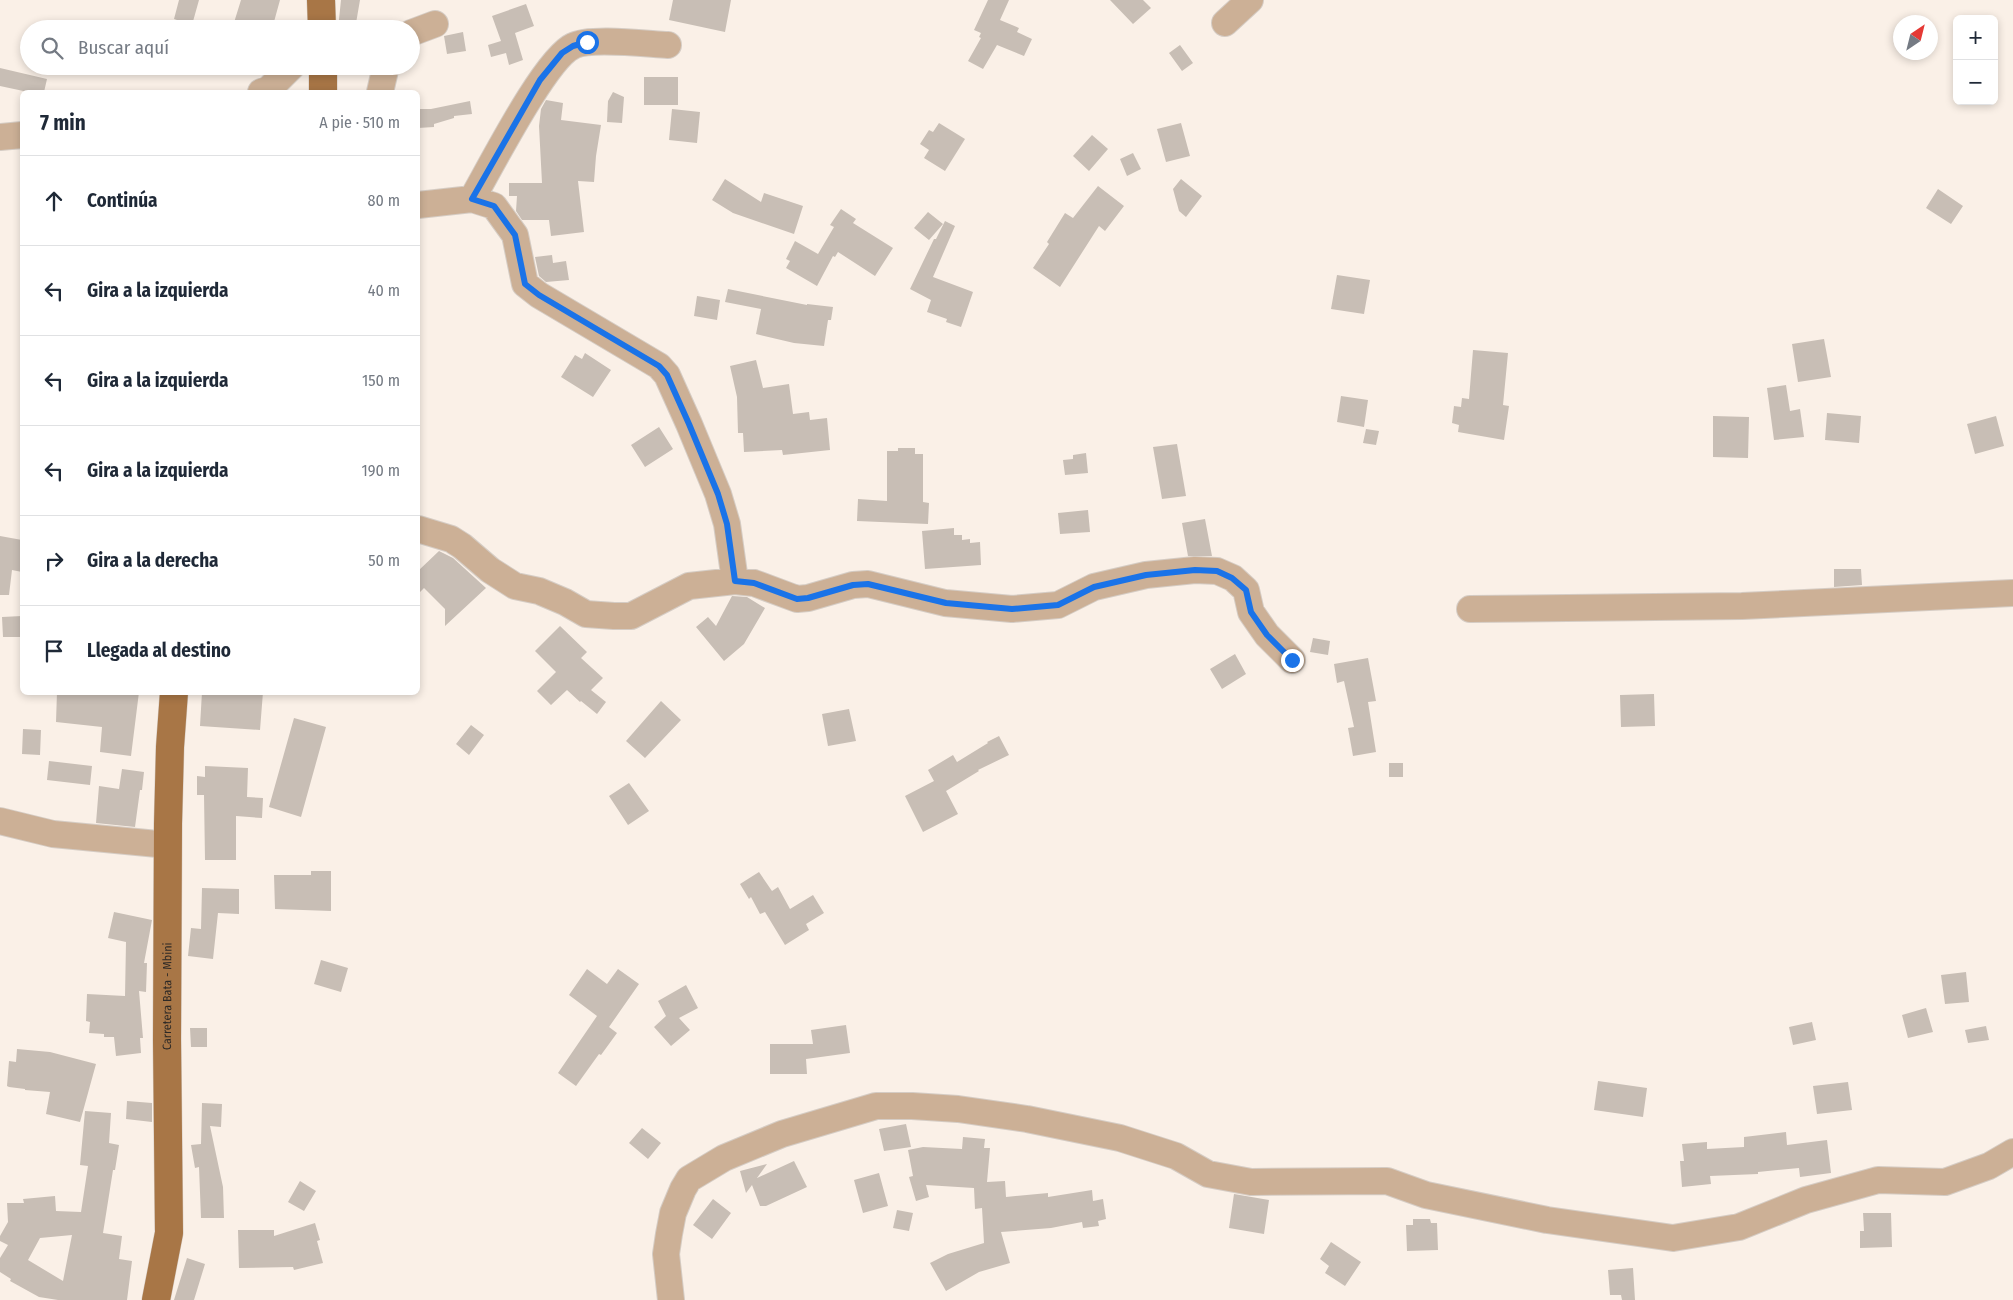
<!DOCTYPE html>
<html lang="es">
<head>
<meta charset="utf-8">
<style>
	body { margin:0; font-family:"Fira Sans Condensed",sans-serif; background:#f6f6f7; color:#1f2937 }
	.controls { position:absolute; right:15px; top:15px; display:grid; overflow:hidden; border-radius:8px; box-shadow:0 2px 8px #0003 }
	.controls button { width:45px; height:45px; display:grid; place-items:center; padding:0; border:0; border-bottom:1px solid #e0e1e3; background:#fff; color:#1f2937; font:25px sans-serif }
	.compass { position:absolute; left:1893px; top:15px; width:45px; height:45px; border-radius:50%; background:#fff; box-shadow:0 2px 8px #0003; rotate:35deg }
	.stop { position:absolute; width:15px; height:15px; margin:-11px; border:4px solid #1a73e8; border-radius:50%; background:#fff }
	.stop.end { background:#1a73e8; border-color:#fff; box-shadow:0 1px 5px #0008 }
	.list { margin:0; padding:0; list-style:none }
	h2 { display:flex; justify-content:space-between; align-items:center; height:65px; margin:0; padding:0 20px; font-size:21px }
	h2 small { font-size:16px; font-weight:400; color:#747a83 }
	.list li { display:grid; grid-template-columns:32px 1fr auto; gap:15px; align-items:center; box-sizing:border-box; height:90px; padding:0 20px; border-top:1px solid #e0e1e3 }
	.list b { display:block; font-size:19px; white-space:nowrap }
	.list em { font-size:16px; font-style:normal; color:#747a83 }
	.icon { flex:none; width:28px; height:28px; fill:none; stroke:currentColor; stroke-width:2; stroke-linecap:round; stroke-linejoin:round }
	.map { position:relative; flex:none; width:2013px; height:1300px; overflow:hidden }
	.search { position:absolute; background:#fff; box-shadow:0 2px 8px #0003; left:20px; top:20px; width:400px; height:55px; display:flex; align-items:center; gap:12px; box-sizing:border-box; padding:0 18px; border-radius:28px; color:#747a83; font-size:19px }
	.panel { position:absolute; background:#fff; box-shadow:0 2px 8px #0003; left:20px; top:90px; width:400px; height:605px; border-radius:8px }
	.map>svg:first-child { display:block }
	.building { fill:#c8beb5; fill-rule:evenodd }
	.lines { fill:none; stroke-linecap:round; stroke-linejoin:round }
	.minor-casing { stroke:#d5ccc4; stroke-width:28 }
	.major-casing { stroke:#d5ccc4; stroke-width:29 }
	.minor { stroke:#ccb096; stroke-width:26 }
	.major { stroke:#a87646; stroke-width:28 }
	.route { stroke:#1a73e8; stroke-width:6 }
	.labels { text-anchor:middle; stroke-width:4; stroke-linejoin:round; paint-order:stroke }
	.street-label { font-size:12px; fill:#2d2926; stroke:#faf0e7 }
</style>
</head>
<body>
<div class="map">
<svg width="2013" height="1300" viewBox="0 0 2013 1300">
	<rect width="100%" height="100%" fill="#faf0e7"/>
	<path class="building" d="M179 0H199L192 25 174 19Z
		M241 0H280L272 29H232Z
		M341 0H360L355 29H338Z
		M673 0H731L725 32 669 20Z
		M988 0H1009L1000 20 1019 28 1017 32 1032 39 1024 56 997 45 983 69 968 61 981 38 979 37 981 33 974 30Z
		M1110 0H1143L1151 8 1133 24Z
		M526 4 534 26 515 33 523 60 509 65 506 53 491 57 488 45 501 41 492 16Z
		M463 32 466 51 447 54 444 36Z
		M1180 45 1193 63 1182 71 1169 53Z
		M0 68 47 79 44 92H28L0 86Z
		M644 77H678V105H644Z
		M613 92 624 97 622 123 607 122 608 101Z
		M546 100 563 103 561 120 601 125 596 156 594 182 578 181 584 232 551 236 549 220H522L516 211 517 196H509V183H542L539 126 541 109Z
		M470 101 472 114 454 116V118L434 124V127L418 128V109H431Z
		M672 109 700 112 697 143 669 140Z
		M939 123 965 139 945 171 924 158 929 150 920 144 929 130 933 132Z
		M1181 123 1190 156 1166 162 1157 129Z
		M1092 135 1108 149 1089 171 1073 156Z
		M1133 153 1141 169 1127 176 1120 159Z
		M725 179 761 202 764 193 803 206 794 234 733 213 712 200Z
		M1181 179 1202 196 1186 217 1179 211 1173 189Z
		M1098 186 1124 206 1105 231 1099 226 1060 287 1033 268 1049 244 1047 242 1065 213 1073 218Z
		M1938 189 1963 206 1951 224 1926 208Z
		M841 209 856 219 853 223 893 248 875 276 838 252 835 257 833 256 817 286 786 268 790 261 786 259 795 241 818 254 834 227 830 225Z
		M928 212 943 224 929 240 914 228Z
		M945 221 955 226 933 277 973 292 961 327 946 322 947 319 927 312 931 300 910 289 934 239H936Z
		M552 255 553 263 566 261 569 280 546 282 539 276 535 257Z
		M1337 275 1370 280 1364 314 1331 309Z
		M728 289 807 305V304L833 307 831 320H828L824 346 794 343 756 334 761 309 725 302Z
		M697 296 720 300 717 320 694 316Z
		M1824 339 1831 377 1798 382 1792 344Z
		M1473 350 1508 353 1503 405 1509 406 1504 440 1458 432 1459 425 1452 423 1454 406 1461 407 1462 398 1469 399Z
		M585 353 611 370 593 397 561 377 575 355 582 359Z
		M756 360 763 388 789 384 793 414 809 412 810 420 827 418 830 450 783 455 782 450 744 452 743 433H738L737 397 730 366Z
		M1786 385 1790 411 1800 409 1804 437 1774 440 1767 388Z
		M1341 396 1368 400 1364 427 1337 422Z
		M1827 413 1861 416 1859 443 1825 440Z
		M1713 416 1749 417 1748 458 1713 457Z
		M1996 416 2004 446 1975 454 1967 424Z
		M659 427 673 449 645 467 631 445Z
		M1366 429 1379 431 1376 445 1363 443Z
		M1177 444 1186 496 1162 499 1153 447Z
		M898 448H915V454H923V502L929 503 928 524 857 521 858 499 887 501V451H898Z
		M1086 453 1088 473 1065 475 1063 460 1073 459V455Z
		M1088 510 1090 532 1060 534 1058 513Z
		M1205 519 1212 556H1188L1182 523Z
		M954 528V535H962V540L970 539V543L980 542 981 565 925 569 922 531Z
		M0 536 22 540V572L12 570 9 595H0Z
		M439 551 453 558 486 588 445 626V609L424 588 418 594V571Z
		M1834 569H1861L1862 585 1834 587Z
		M732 596 747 597 765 608 744 644 724 661 696 627 708 617 716 626Z
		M22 616V637H3L2 617Z
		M560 626 587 652 581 658 603 678 591 690 606 702 597 714 581 701 580 702 567 690 551 705 537 691 556 672 535 651Z
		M1313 638 1330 641 1328 655 1310 652Z
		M1235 654 1246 674 1222 689 1210 669Z
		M1368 658 1376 701 1368 702 1376 752 1353 756 1348 728 1354 727 1344 681 1337 683 1334 664Z
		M57 692H139L131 756 100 752 102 727 56 722Z
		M202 692H263L260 730 200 726Z
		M1654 694 1655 726 1621 727 1620 695Z
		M661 701 681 720 645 758 626 741Z
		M849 709 856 741 828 746 822 714Z
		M294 718 326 727 301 817 269 807Z
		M471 725 484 735 469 755 456 744Z
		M23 729 41 730 40 755 22 754Z
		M999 736 1009 755 978 770 979 771 946 791 958 814 923 832 905 796 934 781 928 770 953 755 957 762 988 743 987 742Z
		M49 761 92 766 90 785 47 780Z
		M1389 763H1403V777H1389Z
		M205 766 248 768 247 797 263 798 262 818 236 816V860H205L204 795H197V776L205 777Z
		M122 769 144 772 142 790H140L135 827 96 823 99 786 119 789Z
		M629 783 649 811 628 825 609 796Z
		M311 871H331V911L275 909 274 875H311Z
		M759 872 772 891 778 887 790 909 813 895 824 913 806 924 809 930 785 945 765 912 760 914 751 897 749 899 740 884Z
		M202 888 239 889V914L218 913 213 959 188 956 191 928 201 929Z
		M114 912 152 920 144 963H147L146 992 139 991 143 1038H140L141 1053 116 1056 114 1037H104V1034L89 1033 90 1022 86 1021 87 994 125 996 126 942 108 938Z
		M321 960 348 968 341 992 314 984Z
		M587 969 607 984 618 969 639 984 609 1027 617 1033 601 1055 599 1054 576 1086 558 1073 597 1016 569 995Z
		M1966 972 1969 1002 1945 1004 1941 975Z
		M686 985 698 1008 679 1018 690 1030 671 1046 654 1027 666 1016 658 1001Z
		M1926 1008 1933 1032 1908 1038 1902 1015Z
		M1812 1022 1816 1040 1793 1045 1789 1027Z
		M846 1025 850 1053 806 1059 807 1074H770V1044H813L811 1030Z
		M1986 1026 1989 1040 1968 1043 1965 1030Z
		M190 1028H207V1047H191Z
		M17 1049 50 1052 96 1064 80 1122 46 1114 50 1092 25 1090V1089L9 1087 7 1086 9 1061 16 1062Z
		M1598 1081 1647 1088 1643 1117 1594 1110Z
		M1848 1082 1852 1110 1817 1114 1813 1086Z
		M127 1101 152 1103V1122L126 1119Z
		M202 1103 222 1104 221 1127 210 1126 223 1187 224 1218H201L199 1167 195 1168 191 1145 201 1144Z
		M85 1111 111 1113 109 1143 119 1145 115 1170H113L103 1233 122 1236 119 1259 132 1261 127 1300H58L39 1297 10 1281 11 1279 0 1272V1258L8 1245 0 1241V1236L8 1222 7 1203H24L23 1199 55 1196 56 1211 81 1212 88 1166 80 1165ZM72 1235 63 1281 28 1260 40 1238Z
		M906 1124 911 1147 884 1151 879 1129Z
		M642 1128 661 1143 648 1159 629 1143Z
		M1786 1132 1787 1145 1827 1140 1831 1173 1800 1177 1799 1168 1758 1172V1174L1710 1176 1711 1184 1682 1187 1680 1161H1684L1682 1144 1707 1142V1149L1744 1147V1137Z
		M963 1137 985 1139 984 1148H990L987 1182 1005 1181 1006 1197 1048 1193V1197L1092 1190 1093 1201 1103 1199 1106 1219 1098 1221 1099 1226 1083 1228 1082 1222 1051 1228 1001 1232 1010 1263 979 1272 946 1291 930 1263 948 1254 984 1243 982 1208 975 1209 974 1188 926 1185 929 1197 916 1201 909 1177 913 1176 908 1150 923 1147 962 1149Z
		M794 1161 807 1187 766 1206H760L752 1185 746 1193 740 1171 767 1164 757 1178Z
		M879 1173 888 1206 863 1213 854 1180Z
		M300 1181 316 1191 304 1211 288 1202Z
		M1234 1194 1269 1200 1264 1234 1229 1228Z
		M713 1199 731 1213 712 1239 693 1225Z
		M897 1210 913 1213 909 1231 893 1228Z
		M1863 1213H1891L1892 1247 1860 1248V1231H1864Z
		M1413 1219H1430L1431 1223H1437L1438 1250 1407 1251 1406 1225H1413Z
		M315 1223 320 1240 317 1241 323 1263 294 1270 293 1267 239 1268 238 1230H274V1236Z
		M1331 1242 1361 1262 1345 1286 1325 1273 1329 1266 1320 1259Z
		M187 1258 205 1264 194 1300H174Z
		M1633 1268 1635 1300H1622L1621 1295H1610L1608 1270Z"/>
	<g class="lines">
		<defs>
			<path id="minor" d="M1225 23 1250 0
				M411 33 435 24
				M261 92 269 89 292 66
				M380 92 386 66
				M0 137 22 135
				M472 199C490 168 545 59 573 46 590 37 647 44 668 45
				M418 205 472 199 494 206 515 235 525 284 539 295 659 366 667 375 689 424 718 494 727 524 735 581
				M418 529 451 539 462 546 490 570 515 586 539 591 565 602 586 614 614 616H631L689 586 735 581 754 583 797 599 808 598 853 585 868 584 945 603 1012 609 1058 605 1094 587 1146 575 1195 570 1217 571 1233 578 1246 590 1251 612 1267 635 1292 660
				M1470 609 1742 606 2013 593
				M0 821 53 834 168 845
				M671 1300 666 1254 669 1234 673 1213 683 1189 689 1179 724 1158 782 1134 876 1106H912L958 1109 1027 1119 1120 1138 1176 1156 1208 1174 1251 1182 1387 1181 1426 1195 1547 1220 1673 1238 1739 1227 1806 1200 1878 1180 1945 1182 1989 1166 2013 1152"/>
			<g id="major">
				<path d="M321 0 322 29"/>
				<path d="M323 66V92"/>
				<path id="s1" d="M156 1300 169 1233 167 1040 168 824 170 747 174 692"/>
			</g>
		</defs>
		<use href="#minor" class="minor-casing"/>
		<use href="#major" class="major-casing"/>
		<use href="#minor" class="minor"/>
		<use href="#major" class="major"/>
	</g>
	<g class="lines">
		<path class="route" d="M587 42 573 46 562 53 540 80 472 199 494 206 515 235 525 284 539 295 659 366 667 375 689 424 718 494 727 524 735 581 754 583 797 599 808 598 853 585 868 584 946 603 1012 609 1058 605 1094 587 1146 575 1195 570 1217 571 1232 578 1246 590 1251 612 1267 635 1292 660"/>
	</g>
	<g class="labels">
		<g class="street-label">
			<text dy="4" stroke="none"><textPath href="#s1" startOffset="305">Carretera Bata - Mbini</textPath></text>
		</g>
	</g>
</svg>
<div class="controls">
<button>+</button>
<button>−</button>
</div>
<svg class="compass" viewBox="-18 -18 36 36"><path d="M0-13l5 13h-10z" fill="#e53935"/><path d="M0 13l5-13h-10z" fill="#747a83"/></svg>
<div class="stop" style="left:587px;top:42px"></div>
<div class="stop end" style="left:1292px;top:660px"></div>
<div class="search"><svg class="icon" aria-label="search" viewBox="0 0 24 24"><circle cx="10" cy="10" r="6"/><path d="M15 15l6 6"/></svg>Buscar aquí</div>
<section class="panel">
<h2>7 min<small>A pie · 510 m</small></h2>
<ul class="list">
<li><svg class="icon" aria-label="ahead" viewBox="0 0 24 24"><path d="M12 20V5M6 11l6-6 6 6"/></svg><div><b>Continúa</b></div><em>80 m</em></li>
<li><svg class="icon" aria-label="left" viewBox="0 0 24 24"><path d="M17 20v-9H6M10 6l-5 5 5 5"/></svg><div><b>Gira a la izquierda</b></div><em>40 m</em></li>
<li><svg class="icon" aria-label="left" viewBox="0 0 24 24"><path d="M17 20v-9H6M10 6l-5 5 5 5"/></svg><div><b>Gira a la izquierda</b></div><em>150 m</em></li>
<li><svg class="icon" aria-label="left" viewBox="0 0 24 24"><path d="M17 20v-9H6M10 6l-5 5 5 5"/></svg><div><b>Gira a la izquierda</b></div><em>190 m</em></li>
<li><svg class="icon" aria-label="right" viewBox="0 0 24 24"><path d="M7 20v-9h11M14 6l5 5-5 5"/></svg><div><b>Gira a la derecha</b></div><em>50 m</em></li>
<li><svg class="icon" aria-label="arrive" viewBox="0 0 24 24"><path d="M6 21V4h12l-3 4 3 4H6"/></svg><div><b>Llegada al destino</b></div></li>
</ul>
</section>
</div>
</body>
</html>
